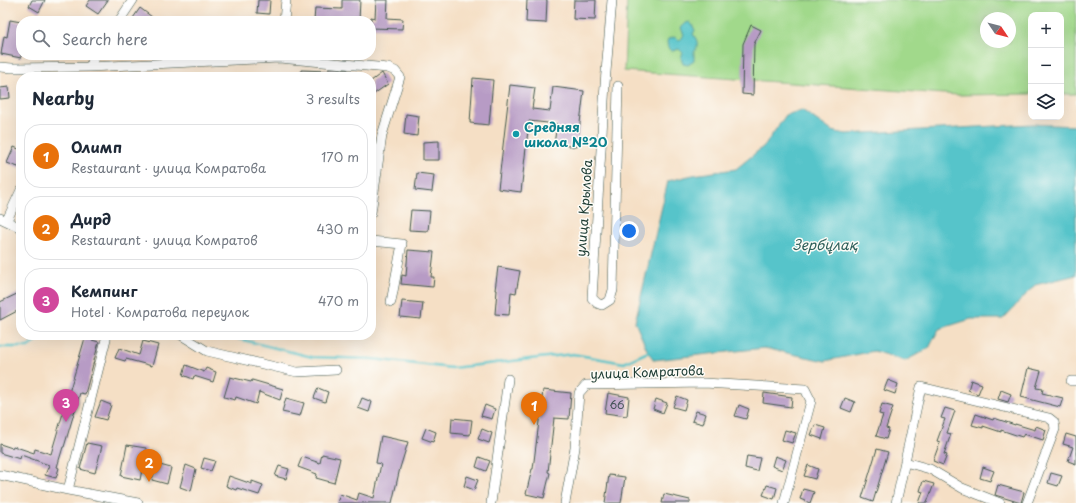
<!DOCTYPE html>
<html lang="en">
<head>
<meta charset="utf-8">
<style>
	body { margin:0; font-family:"Playpen Sans",sans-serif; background:#f6f6f7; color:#1f2937 }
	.controls { position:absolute; right:12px; top:12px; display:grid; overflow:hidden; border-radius:8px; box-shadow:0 4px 16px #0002 }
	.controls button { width:36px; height:36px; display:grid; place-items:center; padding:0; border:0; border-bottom:1px solid #e0e1e3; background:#fff; color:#1f2937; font:20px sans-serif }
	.compass { position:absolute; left:980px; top:12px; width:36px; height:36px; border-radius:50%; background:#fff; box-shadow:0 4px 16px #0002; rotate:125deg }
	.you { position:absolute; left:629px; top:231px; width:14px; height:14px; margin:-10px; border:3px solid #fff; border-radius:50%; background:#1a73e8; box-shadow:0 0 0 6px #1a73e833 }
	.badge { display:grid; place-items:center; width:26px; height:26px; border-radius:50%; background:#2563eb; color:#fff; font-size:13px; font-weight:700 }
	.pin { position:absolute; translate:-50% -33px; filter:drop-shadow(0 1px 2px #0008) }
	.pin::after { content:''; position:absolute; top:21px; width:14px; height:12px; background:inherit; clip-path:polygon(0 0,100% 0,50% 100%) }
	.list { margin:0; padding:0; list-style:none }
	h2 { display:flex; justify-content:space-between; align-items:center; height:52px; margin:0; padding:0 16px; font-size:17px }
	h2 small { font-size:13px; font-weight:400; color:#747a83 }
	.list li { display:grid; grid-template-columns:26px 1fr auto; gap:12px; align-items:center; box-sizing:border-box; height:64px; margin:0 8px 8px; padding:0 8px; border:1px solid #e0e1e3; border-radius:16px }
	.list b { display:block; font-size:15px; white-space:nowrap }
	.list p { margin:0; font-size:13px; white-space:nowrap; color:#747a83 }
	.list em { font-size:13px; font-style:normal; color:#747a83 }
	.icon { flex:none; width:22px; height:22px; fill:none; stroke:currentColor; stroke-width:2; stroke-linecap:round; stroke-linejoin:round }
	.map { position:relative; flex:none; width:1076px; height:503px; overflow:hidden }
	.search { position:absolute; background:#fff; box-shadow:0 4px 16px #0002; left:16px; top:16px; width:360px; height:44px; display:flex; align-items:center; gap:10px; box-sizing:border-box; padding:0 14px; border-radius:16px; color:#747a83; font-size:15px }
	.panel { position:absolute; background:#fff; box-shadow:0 4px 16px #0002; left:16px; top:72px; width:360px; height:268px; border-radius:16px }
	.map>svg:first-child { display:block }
	.green { fill:#a1d98b; stroke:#608b60; fill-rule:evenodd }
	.water { fill:#56c4ca; stroke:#3a807f }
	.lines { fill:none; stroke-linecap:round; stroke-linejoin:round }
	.stream { stroke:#56c4ca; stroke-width:2.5 }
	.building { fill:#b79bc5 }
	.minor-casing { stroke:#3f554a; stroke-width:10 }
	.minor { stroke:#fff; stroke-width:9 }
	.culture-dot { fill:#0f9aa8; stroke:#fdfcf7; stroke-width:1.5 }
	.labels { text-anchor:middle; stroke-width:3; stroke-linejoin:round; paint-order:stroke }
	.number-label { font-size:11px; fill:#455458 }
	.culture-label { font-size:13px; font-weight:bold; fill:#0d838f; stroke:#fdfcf7; text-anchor:start }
	.street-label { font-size:13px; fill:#1f3d34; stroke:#fdfcf7 }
	.water-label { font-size:14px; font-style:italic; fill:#2d5f5a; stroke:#fdfcf7 }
</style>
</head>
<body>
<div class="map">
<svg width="1076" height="503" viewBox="0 0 1076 503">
	<rect width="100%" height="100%" fill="#fdfcf7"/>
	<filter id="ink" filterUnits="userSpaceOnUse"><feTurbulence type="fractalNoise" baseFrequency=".025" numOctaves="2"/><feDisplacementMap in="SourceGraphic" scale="8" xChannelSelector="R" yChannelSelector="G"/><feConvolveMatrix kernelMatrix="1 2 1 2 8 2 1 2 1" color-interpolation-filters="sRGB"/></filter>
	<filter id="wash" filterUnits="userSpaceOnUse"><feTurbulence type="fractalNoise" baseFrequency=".012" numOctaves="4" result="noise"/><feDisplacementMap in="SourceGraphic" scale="16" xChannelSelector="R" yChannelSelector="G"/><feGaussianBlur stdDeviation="0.9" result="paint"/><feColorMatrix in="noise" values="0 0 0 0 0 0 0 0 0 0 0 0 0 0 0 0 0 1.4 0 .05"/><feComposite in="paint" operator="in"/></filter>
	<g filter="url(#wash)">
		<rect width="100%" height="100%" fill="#f5dfc5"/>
		<path class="green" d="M627 0H1076V94H1061V15H1031V94L958 95 624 71ZM986 18H1010V42H986Z"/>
		<path class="water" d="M690 22 692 25 695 30 693 34C698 41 699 46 694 52V61L688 65 683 64 681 58 683 53 679 49 672 51 668 48 667 42 668 39 674 37 679 40 684 35 681 28 686 23Z
			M802 110 832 131 846 134 1033 124 1076 126V275L1035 285 1003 319H971L939 329 929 348 905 361 874 351 825 361 764 348 654 360 648 352 635 322 668 181 693 175 736 169 764 146 786 115Z"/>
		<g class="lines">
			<path class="stream" d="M223 335 312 357 372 359 452 368 573 354 624 363 648 352
				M0 347H28L45 335"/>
		</g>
		<g id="blocks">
			<path class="building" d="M32 0H45L39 12 29 6Z
				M90 0H108L98 14 86 6Z
				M258 0H270L269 14 257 13Z
				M342 0H360L359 21H314L315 8 342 9Z
				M376 0H388L387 18 403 19 402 29 371 28V17L375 18Z
				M527 0H547L546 23 526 22Z
				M574 0H596L595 20 573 19Z
				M140 8 152 17 149 21H131Z
				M10 20 21 22V58L1 54 4 36 7 37Z
				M751 25 761 30 754 44 753 95 742 94 743 44Z
				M329 69 348 70V77H301V70L329 71Z
				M382 73 388 84 371 96V81Z
				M473 78 493 80 489 125 470 123Z
				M510 85 535 88 532 109 550 111 553 87 584 91 577 147 554 144 557 124 529 121 521 192 498 189Z
				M9 87 10 98 0 99V88Z
				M406 114 419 116 417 136 404 134Z
				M439 141V160H423V142Z
				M14 147 21 150V168L7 163Z
				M417 173 434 175 432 192 415 190Z
				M411 210 430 211 428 231 409 230Z
				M408 250 434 252 431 277H434L433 287 401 284 402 275 406 276Z
				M498 267 520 271 516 293 511 292 509 315 495 314 497 290H495Z
				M21 292V309L0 320V302Z
				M402 301 423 303 421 319 400 317Z
				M85 338 99 342 85 394 80 393 64 447H63L57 467 59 468 56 478 45 475 49 465 21 455 20 459 0 453V444L12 448 13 446 34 453 35 449 51 454Z
				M143 341 158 345 152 366 126 359 125 361 115 358 119 348 139 355Z
				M186 365 204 372 206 368 216 372 213 382 194 376 193 379 183 375Z
				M1028 368 1041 371 1036 388 1043 389 1042 393 1063 398 1060 407 1021 397Z
				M230 377 251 382 252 380 283 389 280 400 259 392 256 404 236 397 235 400 224 397Z
				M888 380 898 384 895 394 884 390Z
				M971 380 982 384 978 394 968 390Z
				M318 388 328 392 325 402 314 398Z
				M543 390 571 393 569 419 554 418 548 472 550 473 544 498 526 494 532 469H533Z
				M1001 390 1011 394 1008 402 998 399Z
				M608 393 629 397 627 416 605 413Z
				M764 393 792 397 791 407 763 403Z
				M677 396 687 400 684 410 673 407Z
				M286 398 304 403 300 416 282 412Z
				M362 398 372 402 369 412 358 408Z
				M845 398 855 402 851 412 841 408Z
				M656 399 667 403 663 413 653 409Z
				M101 401 111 405 106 420 95 417Z
				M882 404 893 407 886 428 889 429 886 439 876 436 883 415 879 414Z
				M485 405 495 409 492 419 481 416Z
				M739 405 749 409 746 419 735 416Z
				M945 408 955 411 947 433 951 434 944 454 947 455 943 465 933 461 940 442 937 441 945 419 941 418Z
				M696 411 706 414 703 424 692 421Z
				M976 414 993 420 994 418 1015 425V424L1035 430 1036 426 1046 430 1043 440 1024 434 1022 437 1001 430V432L983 426V428L972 425Z
				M452 418 472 420 470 435 451 433Z
				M815 425 825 428 822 439 811 435Z
				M426 428 436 432 433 442 422 438Z
				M482 429 492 433 489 443 478 439Z
				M785 430 796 433 792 443 782 440Z
				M1066 434 1076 437V464L1068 461 1073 447 1063 444Z
				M381 436 408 442 400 468 392 503H337L340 494 357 500 359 493 374 498 381 464 376 463Z
				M87 443 102 446 95 473 80 469Z
				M127 445 146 448 140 480 121 476Z
				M877 449 888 452 873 502 862 498Z
				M322 454 340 458 334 483 316 478 317 474 298 467 302 457 320 463Z
				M747 456 760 458 757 471 745 468Z
				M775 456 786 460 782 470 772 466Z
				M479 457 490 461 486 471 476 467Z
				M204 458 215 461 211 471 201 468Z
				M156 464 171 468 167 484 152 480Z
				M186 465 196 469 191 491 180 487Z
				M808 465 818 469 815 479 804 476Z
				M279 466 289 469 286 479 275 476Z
				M983 467 994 471 990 481 980 478Z
				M1051 473 1062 476 1058 486 1048 483Z
				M609 475 625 477 621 503H605Z
				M229 476 252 484V481L263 485 259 495 237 488 236 490 226 486Z
				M467 476 478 480 474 490 464 486Z
				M923 481 934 484 927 503H919L923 492 920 491Z
				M767 485 777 488 774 499 763 495Z
				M998 485 1024 492 1021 503 995 495Z
				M803 489 814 492 810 503 800 499Z
				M664 494 690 500V503H662Z"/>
		</g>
	</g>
	<g filter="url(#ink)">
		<use href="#blocks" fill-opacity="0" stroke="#3f554a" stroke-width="1"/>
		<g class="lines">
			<defs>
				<path id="minor" d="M612 0 605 84 592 298 597 303 602 305 610 300 613 290 618 86
					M119 21 133 0
					M284 21 286 0
					M0 67 12 68 89 67 279 58 388 68 395 71 400 77 382 135 371 213
					M89 67 96 55
					M0 218 21 228
					M7 220 21 190
					M371 241 402 244 391 302
					M181 335 207 351 297 372 336 370
					M1071 381H1076
					M905 462 930 469 962 488 1000 503
					M0 475 68 490 138 503
					M68 490 107 335
					M491 503 508 379
					M565 503 575 448 579 393 586 385 704 383 805 389 811 401 784 503
					M896 503 921 387 1049 418 1054 422 1055 429 1027 503"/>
			</defs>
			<use href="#minor" class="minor-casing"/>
			<use href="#minor" class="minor"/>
		</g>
	</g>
	<circle class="culture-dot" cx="516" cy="134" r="4"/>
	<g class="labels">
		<g class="number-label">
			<text x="617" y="409">66</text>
		</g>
		<g class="culture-label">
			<text x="524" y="132">Средняя<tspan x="524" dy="15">школа №20</tspan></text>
		</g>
		<g class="street-label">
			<text transform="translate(584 208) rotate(-86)" y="5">улица Крылова</text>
			<text transform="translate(647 372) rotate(-2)" y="5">улица Комратова</text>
		</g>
		<g class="water-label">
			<text x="825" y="250">Зербұлақ</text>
		</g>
	</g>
</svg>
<div class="controls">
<button>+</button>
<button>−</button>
<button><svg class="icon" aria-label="layers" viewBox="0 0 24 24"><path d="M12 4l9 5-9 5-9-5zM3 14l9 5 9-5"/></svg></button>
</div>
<svg class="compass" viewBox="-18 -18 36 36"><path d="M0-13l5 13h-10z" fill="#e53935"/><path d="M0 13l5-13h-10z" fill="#747a83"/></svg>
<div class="you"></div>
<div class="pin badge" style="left:534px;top:425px;background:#e8710a">1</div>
<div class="pin badge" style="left:149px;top:482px;background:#e8710a">2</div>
<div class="pin badge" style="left:66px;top:422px;background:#d1479c">3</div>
<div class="search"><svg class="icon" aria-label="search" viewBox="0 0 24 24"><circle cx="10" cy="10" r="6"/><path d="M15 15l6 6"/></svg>Search here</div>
<section class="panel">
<h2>Nearby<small>3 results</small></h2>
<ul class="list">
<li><span class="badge" style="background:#e8710a">1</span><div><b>Олимп</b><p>Restaurant · улица Комратова</p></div><em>170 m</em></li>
<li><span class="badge" style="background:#e8710a">2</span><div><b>Дирд</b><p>Restaurant · улица Комратов</p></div><em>430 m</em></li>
<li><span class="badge" style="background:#d1479c">3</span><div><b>Кемпинг</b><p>Hotel · Комратова переулок</p></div><em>470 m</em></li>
</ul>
</section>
</div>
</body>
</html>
